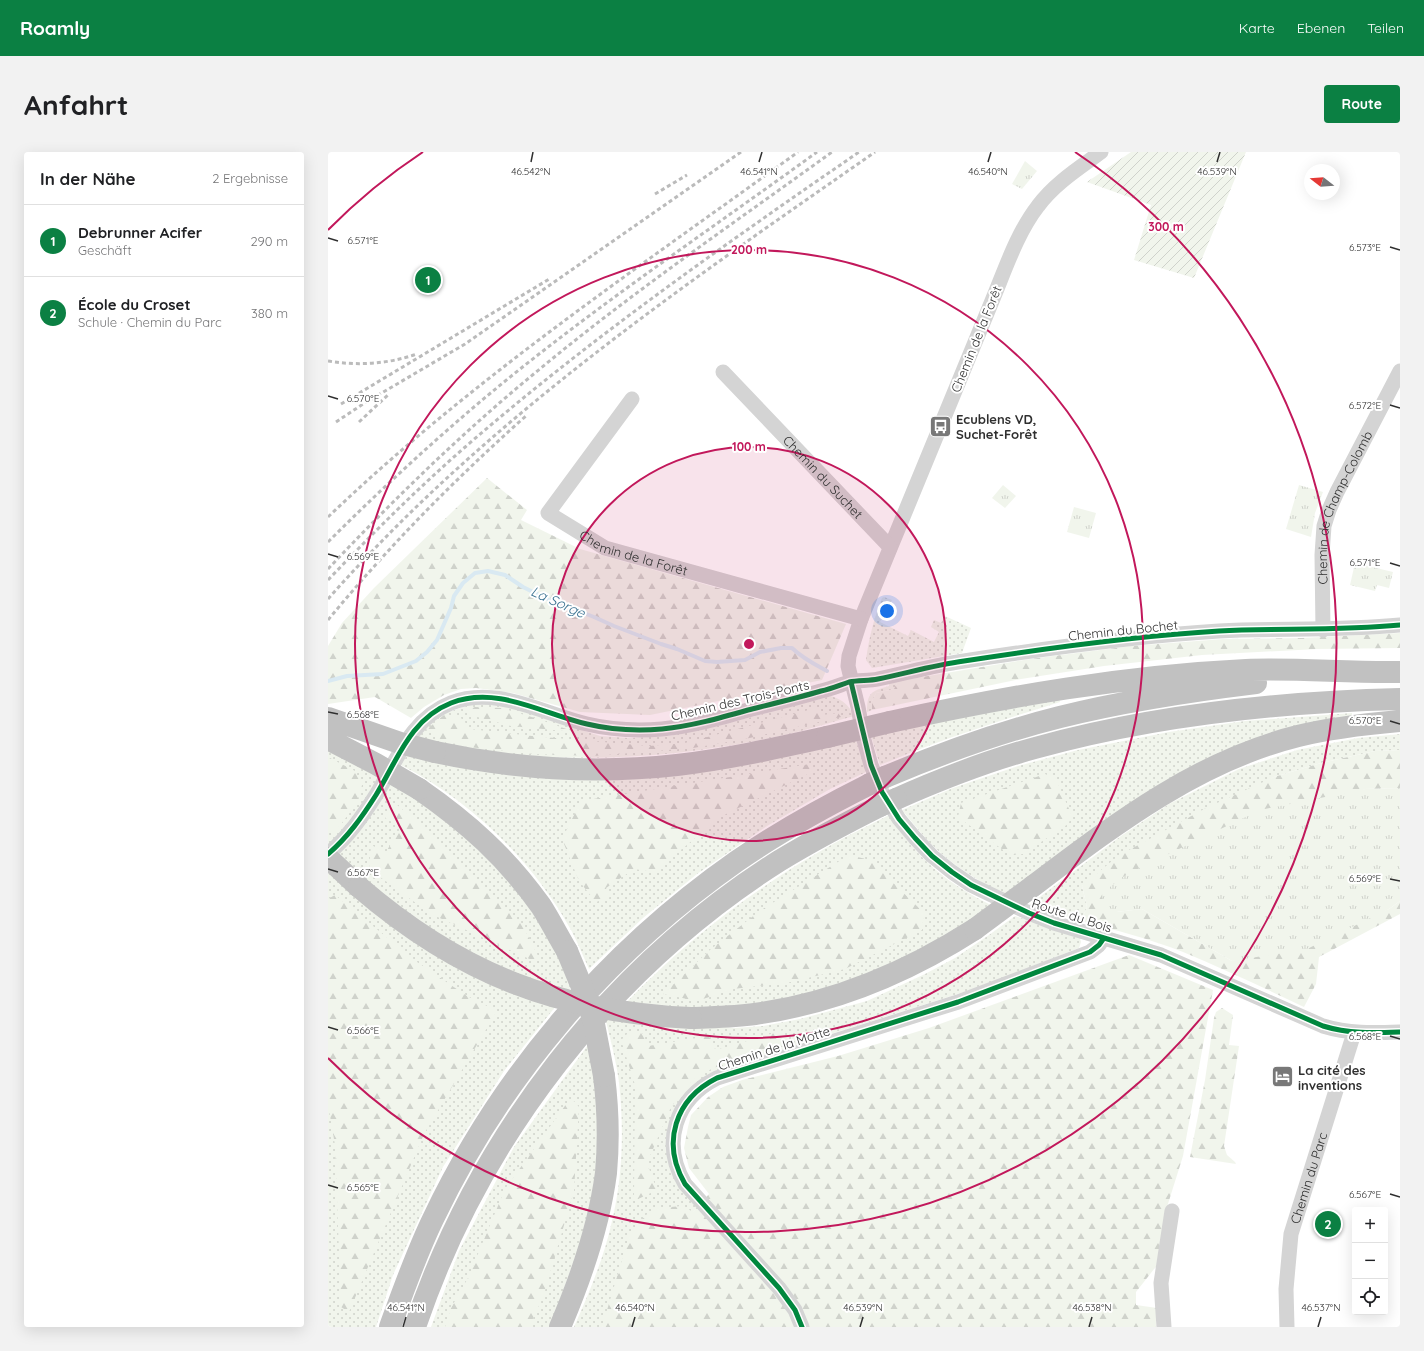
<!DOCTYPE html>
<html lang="de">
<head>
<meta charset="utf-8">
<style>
	body { margin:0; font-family:Quicksand,sans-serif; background:#f2f2f2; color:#202124 }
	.controls { position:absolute; right:12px; bottom:12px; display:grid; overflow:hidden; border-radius:4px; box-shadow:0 4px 16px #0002 }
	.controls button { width:36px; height:36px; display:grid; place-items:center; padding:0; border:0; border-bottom:1px solid #e0e0e0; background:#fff; color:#202124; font:20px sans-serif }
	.compass { position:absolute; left:976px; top:12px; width:36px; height:36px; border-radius:50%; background:#fff; box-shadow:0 4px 16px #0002; rotate:287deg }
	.you { position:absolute; left:559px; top:459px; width:14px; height:14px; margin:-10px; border:3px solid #fff; border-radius:50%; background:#1a73e8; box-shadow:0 0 0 6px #1a73e833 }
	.badge { display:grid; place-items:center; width:26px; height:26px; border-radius:50%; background:#0b8043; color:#fff; font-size:13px; font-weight:700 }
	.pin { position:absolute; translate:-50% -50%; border:2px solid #fff; box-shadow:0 1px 4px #0006 }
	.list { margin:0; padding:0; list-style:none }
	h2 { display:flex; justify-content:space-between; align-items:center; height:52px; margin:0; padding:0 16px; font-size:17px }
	h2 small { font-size:13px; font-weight:400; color:#757577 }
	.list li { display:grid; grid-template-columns:26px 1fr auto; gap:12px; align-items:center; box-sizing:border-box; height:72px; padding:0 16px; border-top:1px solid #e0e0e0 }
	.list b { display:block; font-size:15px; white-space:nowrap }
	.list p { margin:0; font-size:13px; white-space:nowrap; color:#757577 }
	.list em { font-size:13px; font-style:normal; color:#757577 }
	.icon { flex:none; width:22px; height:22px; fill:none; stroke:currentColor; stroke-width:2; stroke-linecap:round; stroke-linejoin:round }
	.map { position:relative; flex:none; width:1072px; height:1175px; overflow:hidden; border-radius:4px }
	header { display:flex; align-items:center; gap:24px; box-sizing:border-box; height:56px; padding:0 20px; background:#0b8043; color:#fff }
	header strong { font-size:19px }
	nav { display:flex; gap:22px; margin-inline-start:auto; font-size:14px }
	.intro { display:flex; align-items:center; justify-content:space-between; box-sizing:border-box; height:96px; padding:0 24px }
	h1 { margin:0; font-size:28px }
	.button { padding:10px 18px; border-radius:4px; background:#0b8043; color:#fff; font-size:14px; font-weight:700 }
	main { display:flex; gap:24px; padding:0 24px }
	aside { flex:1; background:#fff; border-radius:4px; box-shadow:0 4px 16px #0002 }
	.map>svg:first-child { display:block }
	.grass { fill:url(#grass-dots) }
	.forest { fill:url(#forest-firs) }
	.park { fill:url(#park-tufts) }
	.garden { fill:url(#garden-furrows) }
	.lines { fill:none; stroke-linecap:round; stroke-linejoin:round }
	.stream { stroke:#d9e9f2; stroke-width:4 }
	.minor { stroke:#d4d4d4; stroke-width:15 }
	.motorway { stroke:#c1c1c1; stroke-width:22 }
	.rail { stroke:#bbb; stroke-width:3; stroke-dasharray:4 3; stroke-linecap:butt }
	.motorway-bridge { stroke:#c1c1c1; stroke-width:22 }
	.cycleway-casing { stroke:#fff; stroke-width:8 }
	.cycleway { stroke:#00873e; stroke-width:5 }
	.ticks { fill:none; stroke:#2f2f2f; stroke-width:1.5 }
	.ring { fill:none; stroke:#c2185b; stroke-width:2 }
	.labels { text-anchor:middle; stroke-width:4; stroke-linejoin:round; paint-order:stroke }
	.street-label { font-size:13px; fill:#2f2f2f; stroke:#fff }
	.poi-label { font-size:13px; font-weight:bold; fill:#2f2f2f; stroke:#fff; text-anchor:start }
	.water-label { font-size:14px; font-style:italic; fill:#3c7392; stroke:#fff }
	.ticks-label { font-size:10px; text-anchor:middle; fill:#2f2f2f; stroke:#fff; stroke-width:4; stroke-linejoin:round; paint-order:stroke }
	.centre { fill:#c2185b; stroke:#fff; stroke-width:2 }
	.ring-label { font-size:12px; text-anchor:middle; font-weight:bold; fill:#c2185b; stroke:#fff; stroke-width:4; stroke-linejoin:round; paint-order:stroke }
</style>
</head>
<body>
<header>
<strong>Roamly</strong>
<nav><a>Karte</a><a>Ebenen</a><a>Teilen</a></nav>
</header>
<div class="intro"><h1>Anfahrt</h1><a class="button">Route</a></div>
<main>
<aside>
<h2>In der Nähe<small>2 Ergebnisse</small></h2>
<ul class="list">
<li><span class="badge">1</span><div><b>Debrunner Acifer</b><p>Geschäft</p></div><em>290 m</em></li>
<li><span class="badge">2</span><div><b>École du Croset</b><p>Schule · Chemin du Parc</p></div><em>380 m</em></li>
</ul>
</aside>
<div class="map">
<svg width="1072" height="1175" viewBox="0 0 1072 1175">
	<defs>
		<pattern id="grass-dots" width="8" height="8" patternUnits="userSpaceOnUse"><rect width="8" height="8" fill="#f1f5ec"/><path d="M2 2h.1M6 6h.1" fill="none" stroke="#cfd2cb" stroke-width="1.8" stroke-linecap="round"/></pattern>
		<pattern id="forest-firs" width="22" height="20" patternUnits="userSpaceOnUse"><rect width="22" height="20" fill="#f1f5ec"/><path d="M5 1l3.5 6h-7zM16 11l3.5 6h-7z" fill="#cfd2cb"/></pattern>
		<pattern id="park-tufts" width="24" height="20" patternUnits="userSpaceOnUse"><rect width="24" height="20" fill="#f1f5ec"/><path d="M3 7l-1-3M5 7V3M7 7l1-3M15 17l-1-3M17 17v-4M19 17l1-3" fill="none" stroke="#cfd2cb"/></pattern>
		<pattern id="garden-furrows" width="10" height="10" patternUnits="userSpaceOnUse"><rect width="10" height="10" fill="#f1f5ec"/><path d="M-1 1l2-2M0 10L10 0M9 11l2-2" fill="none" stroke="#cfd2cb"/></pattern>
	</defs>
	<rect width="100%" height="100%" fill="#fff"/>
	<path class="grass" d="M556 445 564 448 552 470 580 484 583 478 606 490 611 480 603 475 606 468 613 471 617 464 643 476 634 501 544 516 538 508C541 486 546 466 554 446Z
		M570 529 566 537 548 541 544 549V558L539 560C539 541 543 539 561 534V531Z
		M503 544C516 549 520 552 526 564 500 571 473 580 447 585 331 610 203 615 88 586L96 576 115 562 141 553 158 552 182 555 272 584 300 586 341 584 389 574Z
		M731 546 732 550C671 569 611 588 552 613L543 584Z
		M1024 561V564L973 573 678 743C650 729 624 713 602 691 592 680 583 669 574 658L625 636 690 614 750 598 841 580 917 569Z
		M1072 582V598L1047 599 993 611 946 625 754 734 759 755 753 769 701 753 793 684 841 652 911 617 969 598 1030 586Z
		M528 588 538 620 502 637 439 674 369 722 315 766 261 817C255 804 250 791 243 778 205 709 143 649 73 613L80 601 184 622Z
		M0 597 50 624C38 652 21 672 0 695Z
		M61 630 113 664 158 702 200 751 229 799 244 834 176 919 115 1015 65 1123 48 1175H0V711Z
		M561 663C589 706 619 732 665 754L599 798 517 833 436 852 362 856 296 853C353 793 420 741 491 700 514 686 538 675 561 663Z
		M687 764 752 786 753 790 751 796 652 835 392 917 372 928 341 976 371 1053 277 1170 274 1175H246C261 1141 276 1106 284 1069 295 1024 296 976 291 930 288 908 282 886 277 865L406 876 435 874 472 867 539 849 597 822 627 806 661 783Z
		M262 890 271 978 268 1024 257 1078 222 1175H103L131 1099 186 995Z"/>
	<path class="forest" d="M159 326 199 358 193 368 252 397 518 472 494 528 322 563 252 560 185 541 148 536 133 537 116 543 96 555 83 566 47 545 0 552V494L14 471 46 436Z
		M1072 481V496L989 497 874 503 776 514 693 527 544 558V549L548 541 566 537 570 529 702 507 803 494 895 487 974 486Z
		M147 555 173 556 207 566 247 580 183 574 142 563 136 559Z
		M488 556 495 563 510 561 513 565 417 587 365 596 265 604 204 602 122 593 98 578 116 563C129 563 135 564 141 577L204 584 321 594 357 591Z
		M1072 598V636L1037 637 788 760 814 757 904 809 1061 757 1072 749V762L991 805 988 832 976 855C936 836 896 817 855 800 822 787 787 778 753 769L759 755 754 734 790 704 878 656 946 625 993 611 1047 599Z
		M0 605 27 619 34 633 29 651 7 680 0 681Z
		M482 612 484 620 394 664 326 720 306 717 278 736 282 745 268 750 251 729 234 687 253 649Z
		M717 622 728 627 744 664 740 672 695 702 682 703 630 665 633 651Z
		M68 652 107 685 194 772 210 804 206 809 103 762 41 717 43 693 58 700 73 675 57 666Z
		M521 703 542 708 596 761 594 778 517 817 463 830 405 837 369 849 335 842 383 797 433 758Z
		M7 743 89 810 139 844 169 859 96 982 21 1160 13 1155 7 993 0 952V747Z
		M801 803 885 838 855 1004 839 1055 830 1112 808 1140V1153L829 1156 828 1175H274L302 1081 320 1061 330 1056 355 1054 365 1060 381 1042 361 1016 356 996 360 975 363 963 380 945 395 935 414 928 510 904 601 876Z
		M894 856 905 863 901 893 911 894 896 994 899 1003 907 1010 908 1012 862 1005 877 928 886 866 888 860Z
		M456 878 459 892 385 916 365 928 343 955 319 1011 329 1038 308 1048 306 1047 307 933 293 888 302 879 314 880 320 894 381 884 388 898Z
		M246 949 251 955 246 1039 215 1145 201 1175H117L123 1156 140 1126 177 1037 239 951Z"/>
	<path class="park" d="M697 9 709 19 694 37 684 32Z
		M675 333 688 344 677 356 664 346Z
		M971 333 995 340 987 361 983 385 958 377Z
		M746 355 768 361 761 386 739 380Z
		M1027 411 1065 420 1061 436 1049 433 1047 439 1022 433Z
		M1072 636V749L1061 757 979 797 904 809 814 757 788 760 775 752 774 741 799 722 932 658 1037 637Z"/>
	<path class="garden" d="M803 0H918L866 126 806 108 823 53 759 30Z"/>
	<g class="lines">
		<path class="stream" d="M0 529 19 524 55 522 88 509 99 500 109 488 123 456 126 444 135 431 147 421 160 419 177 423 195 435 219 447 266 465 286 474 333 492 349 497 377 509 389 510 417 508 432 500 453 496H464C474 506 486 512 499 519"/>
		<g class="minor">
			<path d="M773 0C751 16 726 32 710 54 689 81 677 118 664 149L533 467 521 504 520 514 530 555 536 588 543 613 554 640 571 667 587 686 604 704 624 720 643 733 701 761 726 771 833 803 995 874C1021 882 1045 881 1072 880"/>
			<path id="s1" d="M395 220 562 395"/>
			<path id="s2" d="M304 247 220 361 277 396 533 467"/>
			<path id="s3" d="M995 478 994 403 996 374 1001 358 1009 340 1072 219"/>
			<path d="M0 702C20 685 34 665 48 643 69 609 82 567 123 551 169 533 215 562 259 572 284 578 309 579 334 577 364 574 392 566 420 558 444 552 469 546 493 539 503 537 512 533 521 530 531 528 541 529 550 527 579 521 607 513 636 509 720 496 806 484 891 479 951 476 1012 479 1072 473"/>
			<path d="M474 1175 467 1158 451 1136 357 1032C333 991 347 947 389 926L630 850 762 800 771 793 776 786"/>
			<path d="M836 1175 833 1131 844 1059"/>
			<path id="s4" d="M959 1175 958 1137 963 1082 1026 881"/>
		</g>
		<path class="motorway" d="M562 570C680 544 796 524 918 518 969 516 1021 521 1072 520
			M107 600C187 617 268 622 349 613 400 607 449 596 499 585
			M557 625C614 601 672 580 732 565 796 549 862 539 928 531
			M91 637C140 671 178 705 213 754 222 768 230 784 239 799
			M568 647C613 627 659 609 707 596 826 563 949 550 1072 547
			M0 706 31 735
			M705 734C786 673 869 609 970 584 1003 576 1038 572 1072 569
			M363 866C385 865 406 865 427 862 507 851 580 820 647 777
			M62 1175C75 1139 88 1102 105 1067 173 924 279 800 409 709 451 680 496 655 542 632
			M87 1175C151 985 281 817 451 709 484 689 518 671 552 654
			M232 1175C253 1126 271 1074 278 1021 281 988 280 956 276 924"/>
		<path class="rail" d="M327 42 359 23
			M0 209C30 214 60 212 89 202
			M13 252 223 126
			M8 270 35 252 137 192 413 0
			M31 270 61 242
			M0 365C144 227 310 116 470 0
			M0 390C49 341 100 294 153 249 259 160 376 82 489 0
			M0 417C67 346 137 278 213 216 306 139 406 71 504 0
			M0 428C44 382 88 338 136 296 260 188 396 93 531 0
			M0 447C158 268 353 135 547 0
			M0 468C61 394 127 327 199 263"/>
		<path class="motorway-bridge" d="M0 566 72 591 107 600
			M499 585 562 570
			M0 587 48 612 91 637
			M542 632 557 625
			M552 654 568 647
			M31 735C132 822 231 860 363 866
			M647 777 705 734
			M239 799 256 840 265 867 276 924"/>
		<defs>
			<path id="cycleway" d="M523 530 543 613 554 640 571 667 587 686 604 704 624 720 643 733 701 761 726 771 833 803 995 874C1021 882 1045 881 1072 880
				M0 702C20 685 34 665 48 643 69 609 82 567 123 551 169 533 215 562 259 572 284 578 309 579 334 577 364 574 392 566 420 558 444 552 469 546 493 539 503 537 512 533 521 530 531 528 541 529 550 527 579 521 607 513 636 509 720 496 806 484 891 479 951 476 1012 479 1072 473
				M474 1175 467 1158 451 1136 357 1032C333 991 347 947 389 926L630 850 762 800 771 793 776 786"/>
		</defs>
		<use href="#cycleway" class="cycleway-casing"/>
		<use href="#cycleway" class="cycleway"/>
	</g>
	<path class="ticks" d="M203 10 205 0M431 10 434 0M660 10 663 0M889 10 892 0M0 86 10 89M1062 95 1072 98M0 244 10 247M1062 253 1072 256M0 402 10 405M1062 411 1072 414M0 560 10 562M1062 569 1072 572M0 717 10 720M1062 727 1072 729M0 875 10 878M1062 884 1072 887M0 1033 10 1036M1062 1042 1072 1045M75 1175 78 1165M304 1175 307 1165M532 1175 535 1165M761 1175 764 1165M990 1175 993 1165"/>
	<circle cx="421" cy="492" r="197" fill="#c2185b" fill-opacity=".12"/>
	<g class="ring">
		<circle cx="421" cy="492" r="197"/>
		<circle cx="421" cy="492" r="394"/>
		<path d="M0 78A590 590 0 0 1 95 0M747 0A590 590 0 1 1 0 906"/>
	</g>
	<defs>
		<symbol id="bus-square" viewBox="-11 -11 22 22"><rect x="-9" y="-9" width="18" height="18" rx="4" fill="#787878" stroke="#fff"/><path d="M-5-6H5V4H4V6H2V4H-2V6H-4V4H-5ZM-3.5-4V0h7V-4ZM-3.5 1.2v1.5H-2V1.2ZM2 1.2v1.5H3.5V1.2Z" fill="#fff"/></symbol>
		<symbol id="hotel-square" viewBox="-11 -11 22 22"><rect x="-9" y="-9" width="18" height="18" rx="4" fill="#787878" stroke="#fff"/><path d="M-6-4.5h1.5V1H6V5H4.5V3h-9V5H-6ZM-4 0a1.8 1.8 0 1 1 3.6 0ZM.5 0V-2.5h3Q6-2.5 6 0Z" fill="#fff"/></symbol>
	</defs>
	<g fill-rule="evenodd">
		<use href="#bus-square" x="600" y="262" width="25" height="25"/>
		<use href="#hotel-square" x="942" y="912" width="25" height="25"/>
	</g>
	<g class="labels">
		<g class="street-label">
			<text transform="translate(648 187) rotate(-68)" y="5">Chemin de la Forêt</text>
			<text dy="5" stroke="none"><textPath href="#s1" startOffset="145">Chemin du Suchet</textPath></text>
			<text dy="5" stroke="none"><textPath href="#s3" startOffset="127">Chemin de Champ-Colomb</textPath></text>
			<text dy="5" stroke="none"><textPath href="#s2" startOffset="237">Chemin de la Forêt</textPath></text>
			<text transform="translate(795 478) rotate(-6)" y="5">Chemin du Bochet</text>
			<text transform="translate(412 548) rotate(-13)" y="5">Chemin des Trois-Ponts</text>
			<text transform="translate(744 763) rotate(18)" y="5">Route du Bois</text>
			<text transform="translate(446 896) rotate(-18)" y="5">Chemin de la Motte</text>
			<text dy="5" stroke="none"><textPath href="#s4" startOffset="152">Chemin du Parc</textPath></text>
		</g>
		<g class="poi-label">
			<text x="628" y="272">Ecublens VD,<tspan x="628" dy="15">Suchet-Forêt</tspan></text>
			<text x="970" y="923">La cité des<tspan x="970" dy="15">inventions</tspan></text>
		</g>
		<g class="water-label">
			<text transform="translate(230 450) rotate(24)" y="5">La Sorge</text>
		</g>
	</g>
	<g class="ticks-label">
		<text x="203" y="23">46.542°N</text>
		<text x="431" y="23">46.541°N</text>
		<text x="660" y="23">46.540°N</text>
		<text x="889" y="23">46.539°N</text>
		<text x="35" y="92">6.571°E</text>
		<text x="1037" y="99">6.573°E</text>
		<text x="35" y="250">6.570°E</text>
		<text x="1037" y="257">6.572°E</text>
		<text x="35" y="408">6.569°E</text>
		<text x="1037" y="414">6.571°E</text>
		<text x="35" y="566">6.568°E</text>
		<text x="1037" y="572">6.570°E</text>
		<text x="35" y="724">6.567°E</text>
		<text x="1037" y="730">6.569°E</text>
		<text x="35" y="882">6.566°E</text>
		<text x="1037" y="888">6.568°E</text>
		<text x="35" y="1039">6.565°E</text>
		<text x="1037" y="1046">6.567°E</text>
		<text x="78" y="1159">46.541°N</text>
		<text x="307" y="1159">46.540°N</text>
		<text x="535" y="1159">46.539°N</text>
		<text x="764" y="1159">46.538°N</text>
		<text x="993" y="1159">46.537°N</text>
	</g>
	<circle cx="421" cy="492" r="6" class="centre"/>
	<g class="ring-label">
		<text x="838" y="79">300 m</text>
		<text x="421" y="102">200 m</text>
		<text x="421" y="299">100 m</text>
	</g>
</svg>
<div class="controls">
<button>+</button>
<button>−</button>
<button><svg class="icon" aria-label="locate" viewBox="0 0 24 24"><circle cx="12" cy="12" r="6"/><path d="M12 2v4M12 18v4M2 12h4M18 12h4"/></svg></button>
</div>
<svg class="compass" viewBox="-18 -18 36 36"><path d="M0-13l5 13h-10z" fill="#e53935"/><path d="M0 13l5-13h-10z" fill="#757577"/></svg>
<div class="you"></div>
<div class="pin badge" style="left:100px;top:128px">1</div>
<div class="pin badge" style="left:1000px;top:1072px">2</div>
</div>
</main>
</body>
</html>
